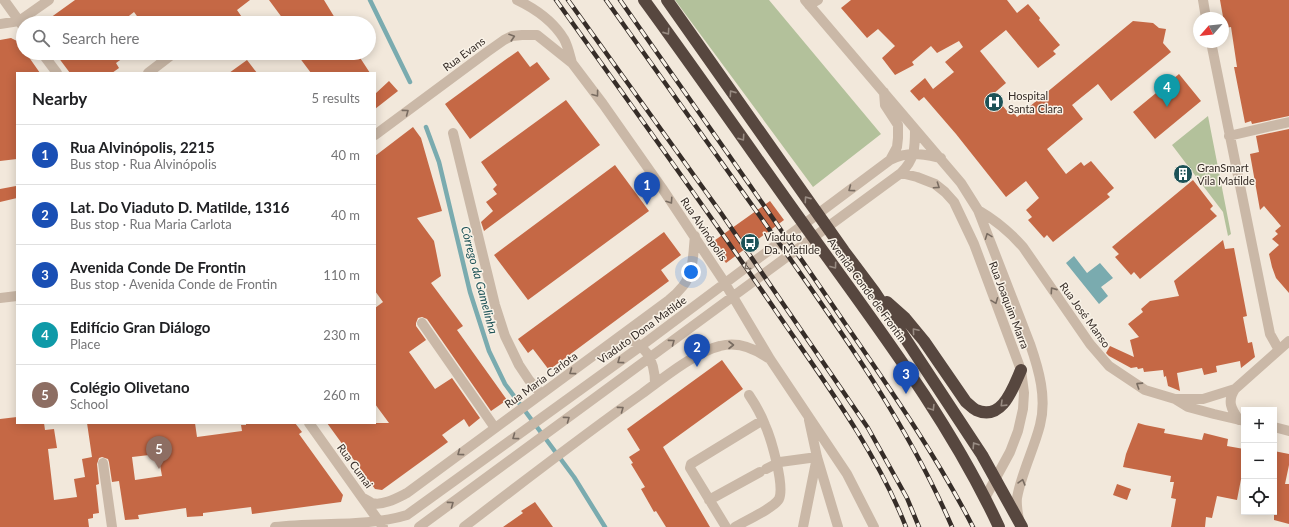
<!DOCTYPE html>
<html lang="en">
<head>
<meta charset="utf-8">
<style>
	body { margin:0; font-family:Lato,sans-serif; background:#f6f6f6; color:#202124 }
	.controls { position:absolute; right:12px; bottom:12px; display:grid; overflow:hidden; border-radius:0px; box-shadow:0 2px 10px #0003 }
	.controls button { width:36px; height:36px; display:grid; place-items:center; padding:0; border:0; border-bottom:1px solid #e0e0e0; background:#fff; color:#202124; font:20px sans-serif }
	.compass { position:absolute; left:1193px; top:12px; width:36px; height:36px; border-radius:50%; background:#fff; box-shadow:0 2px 10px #0003; rotate:242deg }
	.you { position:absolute; left:691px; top:272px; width:14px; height:14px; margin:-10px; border:3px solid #fff; border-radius:50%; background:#1a73e8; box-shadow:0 0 0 6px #1a73e833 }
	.badge { display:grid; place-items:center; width:26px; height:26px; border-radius:50%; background:#2563eb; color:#fff; font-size:13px; font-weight:700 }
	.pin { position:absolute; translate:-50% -33px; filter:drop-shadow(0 1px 2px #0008) }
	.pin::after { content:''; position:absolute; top:21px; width:14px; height:12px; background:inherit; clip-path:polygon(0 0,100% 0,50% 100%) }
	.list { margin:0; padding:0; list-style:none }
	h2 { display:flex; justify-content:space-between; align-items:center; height:52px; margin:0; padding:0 16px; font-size:17px }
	h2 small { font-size:13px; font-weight:400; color:#757577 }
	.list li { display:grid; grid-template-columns:26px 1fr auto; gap:12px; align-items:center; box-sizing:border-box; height:60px; padding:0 16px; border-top:1px solid #e0e0e0 }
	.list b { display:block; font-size:15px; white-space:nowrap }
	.list p { margin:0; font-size:13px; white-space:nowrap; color:#757577 }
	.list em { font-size:13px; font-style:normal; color:#757577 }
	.icon { flex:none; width:22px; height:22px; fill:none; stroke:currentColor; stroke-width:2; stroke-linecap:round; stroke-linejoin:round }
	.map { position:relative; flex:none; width:1289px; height:527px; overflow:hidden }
	.search { position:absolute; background:#fff; box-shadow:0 2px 10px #0003; left:16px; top:16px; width:360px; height:44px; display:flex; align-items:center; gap:10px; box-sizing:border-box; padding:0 14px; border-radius:22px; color:#757577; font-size:15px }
	.panel { position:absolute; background:#fff; box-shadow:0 2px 10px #0003; left:16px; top:72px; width:360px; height:352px; border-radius:0px }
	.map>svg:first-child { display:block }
	.green { fill:#b3c19b }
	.water { fill:#7aabaf }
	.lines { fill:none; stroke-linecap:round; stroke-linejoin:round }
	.stream { stroke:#7aabaf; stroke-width:4.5 }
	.building { fill:#c56845; fill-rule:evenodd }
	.minor { stroke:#cab8a7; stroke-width:10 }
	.highway { stroke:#57473f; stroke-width:12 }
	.rail-casing { stroke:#362d28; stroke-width:4.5 }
	.rail { stroke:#f9f2e7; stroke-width:3; stroke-dasharray:9; stroke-linecap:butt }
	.oneway { stroke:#988b82 }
	.oneway2 { stroke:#796c61 }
	.labels { text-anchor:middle; stroke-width:3; stroke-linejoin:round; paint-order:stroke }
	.street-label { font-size:11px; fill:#362d28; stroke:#f9f2e7 }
	.poi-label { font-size:11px; fill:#362d28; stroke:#f9f2e7; text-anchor:start }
	.water-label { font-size:12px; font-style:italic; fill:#1d5257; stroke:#f9f2e7 }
</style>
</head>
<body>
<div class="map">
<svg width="1289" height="527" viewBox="0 0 1289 527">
	<rect width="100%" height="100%" fill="#f2e8db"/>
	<path class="green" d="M675 0H769L881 134 813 187Z
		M1208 116 1231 234 1228 236 1223 212 1172 145Z"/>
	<path class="water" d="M1074 256 1087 273 1100 263 1113 278 1101 287 1108 296 1099 304 1066 263Z"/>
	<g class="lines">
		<path class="stream" d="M370 0 410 82
			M426 127 439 162 470 292 489 351 505 384 574 477 605 527"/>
	</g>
	<path class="building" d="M75 0H250L237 10 246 23H142L134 12 120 23H43Z
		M269 0H324L338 23H286Z
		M851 0H1007L1017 13 1028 4 1040 18 1039 20 1060 45 1053 51 1056 54 1038 68 1006 30 980 51 1006 83 993 94 1007 111 1011 108 1017 117 1133 21 1153 23 1159 28 1166 29 1163 43 1171 52 1111 101 1098 84 1072 105 1083 119 1047 149 1066 174 1081 162 1084 166 1091 161 1114 188 1107 194 1110 197 1053 242 1047 235 1044 238 1028 220 1032 217 1026 210 1039 198 1026 181 1006 197 956 134 924 97 919 101 910 91 925 78 933 89 954 72 945 62 963 47 959 41 937 53 931 46 912 62 914 65 895 75 882 58 895 46 878 29 867 38 841 8Z
		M1220 0H1289V116L1252 124 1251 121 1245 123 1234 67H1237L1231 27 1225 28Z
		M11 38 17 41 23 49V53H26L40 73H17V159L0 161V40Z
		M518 51 530 67 537 62 550 79 470 139 445 104 505 60Z
		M55 53H130L116 63 119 68 112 73H70Z
		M296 53H357L370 73H311Z
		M247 60 257 73H229Z
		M1179 74 1201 101 1155 139 1133 112Z
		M389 81 398 91 375 109V94Z
		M566 100 600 145 484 231 481 222 493 211 486 202 497 194 493 189 497 185 481 162Z
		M413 127 421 138 442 211 417 218 434 241 441 276 431 283 463 326 457 330 507 400 491 411 427 319 422 317 418 318 416 323V326L426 340 409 352 435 389 452 378 480 418 469 427 464 419 442 435 448 442 382 490 375 489 327 423H389L375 404V308L383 302 375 291V156Z
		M1289 129V293L1276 278 1272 267 1269 254 1279 245 1272 239 1278 234 1275 231 1281 226 1264 206 1260 210 1250 154 1259 152 1256 136Z
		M615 165 649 211 528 300 494 255Z
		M1193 180 1213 206 1210 209 1217 216 1140 279 1134 272 1131 275 1115 257 1119 254 1112 247Z
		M16 186 17 198 0 202V189Z
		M770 201 784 220 726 263 711 243Z
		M664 232 681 255 661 270 669 281 549 370 533 349 528 353 518 339Z
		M1223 240 1225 249 1234 248 1247 316 1243 317 1248 343 1252 342 1255 357 1241 368 1240 361 1216 366 1217 372 1204 375 1202 368 1177 373 1180 391 1168 386 1166 376 1164 377 1163 370 1144 372 1143 368 1138 369 1137 367 1131 368 1109 356 1106 353 1110 346 1134 357 1130 340 1139 337 1128 324 1143 312 1141 309 1150 301 1179 296 1174 281Z
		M722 360 743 389 663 447 710 527H666L656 511 654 512 641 489 645 487 631 464 633 463 629 457 640 450 627 429Z
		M17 417V423H44L45 430 54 429 57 448 48 449 54 500 77 497 74 479 85 477 82 459 92 457 87 423H195L197 437 242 431 241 425H246V423H295L302 432 299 434 343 495 341 502 252 514 251 507 203 513V516L187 517 186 508 138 515 139 519 125 520 119 481 112 482 109 462 108 459 102 457 99 458 97 464 99 484 96 485 99 513 93 514V518L88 519 89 527H0V419ZM158 454 162 476 135 480 132 457Z
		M1138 423 1145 425 1165 429 1164 433 1202 440 1204 433 1228 439 1227 446 1244 449V475L1242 474 1237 500 1217 496 1212 518 1206 517 1205 527H1171L1176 499 1171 498 1174 482H1170L1171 476 1123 467 1126 454Z
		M1274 451 1289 454V465L1285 484H1289V524L1274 520Z
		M1117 484 1131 489 1127 500 1113 495Z
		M535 502 553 527H503L523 513 521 511Z"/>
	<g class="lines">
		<path class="minor" d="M4 0 22 25
			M517 0C536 9 553 21 564 39 568 46 570 56 572 63
			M805 0 961 183 978 210 1030 344C1039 370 1047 398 1040 425 1034 449 1021 474 1017 498 1016 506 1018 513 1019 520
			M1203 0 1206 18
			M809 5 818 0
			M0 24 19 21 49 0
			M1211 42 1270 334 1279 350
			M42 53 57 73
			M148 73 174 53
			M884 92 885 105 898 125V138L897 147 890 160
			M453 133 495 305 505 336 519 365 529 380 541 394
			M375 135 487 52 504 40 512 36 522 35H537L572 63 603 104 662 188 723 280 770 359 847 474 874 527
			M1229 136 1289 122
			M901 173 917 177 935 184 945 192 954 202 974 244 1021 370 1024 393 1023 409 1018 431 1010 452 985 498
			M978 210C997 221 1009 231 1023 247L1090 344 1109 366 1145 390 1175 399 1188 407 1214 414 1244 421
			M0 298 17 296
			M422 323 495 428
			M621 336C645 343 655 359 655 384
			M1235 389C1227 401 1231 409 1239 420
			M1176 399H1203L1235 389 1289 341
			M809 420 817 457 838 527
			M309 423 383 527
			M1274 427 1289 431
			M103 463 112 527
			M766 469 780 462 817 457 803 527
			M363 498C366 499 369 502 372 503 383 506 397 498 407 493L669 300C674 296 679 291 683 286 694 272 693 253 695 236
			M709 500 760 472
			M275 527C317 522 368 527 407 515L641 346 890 160C909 151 921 154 941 158
			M419 527 901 173C915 159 915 148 915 129
			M464 527C523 482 582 436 643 393 663 378 697 351 720 346 738 341 754 348 768 358
			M726 527 690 468 691 464 763 420
			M735 527C745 521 774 508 779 499 785 486 771 438 765 425 761 414 755 404 749 395"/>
		<path class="highway" d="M644 0C704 82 761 165 820 247 885 337 952 426 999 527
			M667 0 844 251 874 291 982 455 1022 527
			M887 302 905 318 924 341 966 402C969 404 972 408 976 410 1002 422 1013 388 1021 370"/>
		<defs>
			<path id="rail" d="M556 0C631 105 707 210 780 317 826 384 876 451 906 527
				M568 0 721 213 868 428 907 498 919 527
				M606 0C664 81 721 162 779 243 843 334 908 425 952 527
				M620 0C695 107 771 214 844 322 890 389 936 455 973 527"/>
		</defs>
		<use href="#rail" class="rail-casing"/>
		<use href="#rail" class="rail"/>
	</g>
	<defs><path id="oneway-chevron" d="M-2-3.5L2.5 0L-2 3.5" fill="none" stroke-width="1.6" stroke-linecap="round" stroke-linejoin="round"/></defs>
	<g class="oneway">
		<use href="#oneway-chevron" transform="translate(667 32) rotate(55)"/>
		<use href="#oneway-chevron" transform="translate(732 93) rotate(-125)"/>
		<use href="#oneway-chevron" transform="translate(742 138) rotate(55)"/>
		<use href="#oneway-chevron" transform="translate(807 199) rotate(-125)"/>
		<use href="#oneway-chevron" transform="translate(834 266) rotate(54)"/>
		<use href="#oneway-chevron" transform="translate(915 331) rotate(-130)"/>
		<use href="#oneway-chevron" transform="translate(1003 404) rotate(136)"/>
		<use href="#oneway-chevron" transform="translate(932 408) rotate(58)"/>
		<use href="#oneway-chevron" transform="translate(975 445) rotate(-123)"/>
	</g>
	<g class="oneway2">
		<use href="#oneway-chevron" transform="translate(512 37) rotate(-18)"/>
		<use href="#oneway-chevron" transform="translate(596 94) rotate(53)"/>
		<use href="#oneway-chevron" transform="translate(406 112) rotate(-37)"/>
		<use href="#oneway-chevron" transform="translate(937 186) rotate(34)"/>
		<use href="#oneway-chevron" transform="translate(851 189) rotate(143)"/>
		<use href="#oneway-chevron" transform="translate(670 201) rotate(56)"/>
		<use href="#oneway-chevron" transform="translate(988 236) rotate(-111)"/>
		<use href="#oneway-chevron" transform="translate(747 267) rotate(143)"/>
		<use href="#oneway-chevron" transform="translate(1053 290) rotate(-125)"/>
		<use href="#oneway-chevron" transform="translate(995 301) rotate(69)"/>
		<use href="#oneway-chevron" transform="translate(672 342) rotate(-36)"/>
		<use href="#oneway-chevron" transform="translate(731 345)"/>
		<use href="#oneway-chevron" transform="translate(620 361) rotate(144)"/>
		<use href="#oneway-chevron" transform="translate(572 372) rotate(144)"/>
		<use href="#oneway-chevron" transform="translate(1139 385) rotate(-147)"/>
		<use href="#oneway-chevron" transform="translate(621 409) rotate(-36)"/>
		<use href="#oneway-chevron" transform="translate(567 419) rotate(-36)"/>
		<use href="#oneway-chevron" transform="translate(515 437) rotate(144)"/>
		<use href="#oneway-chevron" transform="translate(460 453) rotate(144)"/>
		<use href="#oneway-chevron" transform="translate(1022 482) rotate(-74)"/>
		<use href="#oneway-chevron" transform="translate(451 504) rotate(-36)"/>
	</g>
	<defs>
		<symbol id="hospital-disc" viewBox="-11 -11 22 22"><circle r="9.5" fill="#1d5257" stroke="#f9f2e7"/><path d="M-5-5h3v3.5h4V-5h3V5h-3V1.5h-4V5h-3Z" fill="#fff"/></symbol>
		<symbol id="building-disc" viewBox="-11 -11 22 22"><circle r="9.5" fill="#1d5257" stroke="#f9f2e7"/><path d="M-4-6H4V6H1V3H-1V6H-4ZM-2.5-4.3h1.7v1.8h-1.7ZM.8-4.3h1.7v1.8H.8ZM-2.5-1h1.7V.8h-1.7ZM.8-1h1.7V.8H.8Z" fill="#fff"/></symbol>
		<symbol id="bus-disc" viewBox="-11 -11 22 22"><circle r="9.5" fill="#1d5257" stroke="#f9f2e7"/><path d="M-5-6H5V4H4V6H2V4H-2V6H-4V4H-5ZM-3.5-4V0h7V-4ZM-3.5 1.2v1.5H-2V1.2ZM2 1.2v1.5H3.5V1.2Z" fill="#fff"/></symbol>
	</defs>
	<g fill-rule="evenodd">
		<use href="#hospital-disc" x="983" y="91" width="22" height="22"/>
		<use href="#building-disc" x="1172" y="163" width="22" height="22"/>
		<use href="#bus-disc" x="739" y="232" width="22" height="22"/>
	</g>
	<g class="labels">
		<g class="street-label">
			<text transform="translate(464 54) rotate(-36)" y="4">Rua Evans</text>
			<text transform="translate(704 229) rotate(56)" y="4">Rua Alvinópolis</text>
			<text transform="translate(867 290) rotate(54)" y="4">Avenida Conde de Frontin</text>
			<text transform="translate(1009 305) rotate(69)" y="4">Rua Joaquim Marra</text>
			<text transform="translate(1085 315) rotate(54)" y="4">Rua José Manso</text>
			<text transform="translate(642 330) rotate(-36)" y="4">Viaduto Dona Matilde</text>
			<text transform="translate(541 380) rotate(-36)" y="4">Rua Maria Carlota</text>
			<text transform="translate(355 466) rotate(54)" y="4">Rua Cumai</text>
		</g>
		<g class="poi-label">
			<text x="1008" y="100">Hospital<tspan x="1008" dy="13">Santa Clara</tspan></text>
			<text x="1197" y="172">GranSmart<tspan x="1197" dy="13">Vila Matilde</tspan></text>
			<text x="764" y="241">Viaduto<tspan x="764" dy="13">Da. Matilde</tspan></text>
		</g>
		<g class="water-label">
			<text transform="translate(479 280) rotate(75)" y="4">Córrego da Gamelinha</text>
		</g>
	</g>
</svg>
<div class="controls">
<button>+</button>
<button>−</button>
<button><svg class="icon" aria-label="locate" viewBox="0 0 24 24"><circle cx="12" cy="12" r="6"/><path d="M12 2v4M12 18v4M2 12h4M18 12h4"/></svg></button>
</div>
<svg class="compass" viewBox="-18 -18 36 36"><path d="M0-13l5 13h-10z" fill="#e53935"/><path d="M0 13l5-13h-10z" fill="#757577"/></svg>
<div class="you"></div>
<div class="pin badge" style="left:647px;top:205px;background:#1a4fb4">1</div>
<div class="pin badge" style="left:697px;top:367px;background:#1a4fb4">2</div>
<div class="pin badge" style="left:906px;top:394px;background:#1a4fb4">3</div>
<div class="pin badge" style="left:1167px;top:107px;background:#0f9aa8">4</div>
<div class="pin badge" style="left:159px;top:469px;background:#8d6e63">5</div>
<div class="search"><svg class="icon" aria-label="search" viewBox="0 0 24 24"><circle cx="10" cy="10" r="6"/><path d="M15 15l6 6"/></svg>Search here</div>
<section class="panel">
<h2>Nearby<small>5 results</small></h2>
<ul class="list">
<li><span class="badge" style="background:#1a4fb4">1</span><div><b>Rua Alvinópolis, 2215</b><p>Bus stop · Rua Alvinópolis</p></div><em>40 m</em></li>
<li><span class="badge" style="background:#1a4fb4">2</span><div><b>Lat. Do Viaduto D. Matilde, 1316</b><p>Bus stop · Rua Maria Carlota</p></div><em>40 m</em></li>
<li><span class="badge" style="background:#1a4fb4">3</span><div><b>Avenida Conde De Frontin</b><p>Bus stop · Avenida Conde de Frontin</p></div><em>110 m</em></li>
<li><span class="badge" style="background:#0f9aa8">4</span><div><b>Edifício Gran Diálogo</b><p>Place</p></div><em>230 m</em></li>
<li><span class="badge" style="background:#8d6e63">5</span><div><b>Colégio Olivetano</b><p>School</p></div><em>260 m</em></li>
</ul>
</section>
</div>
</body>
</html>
